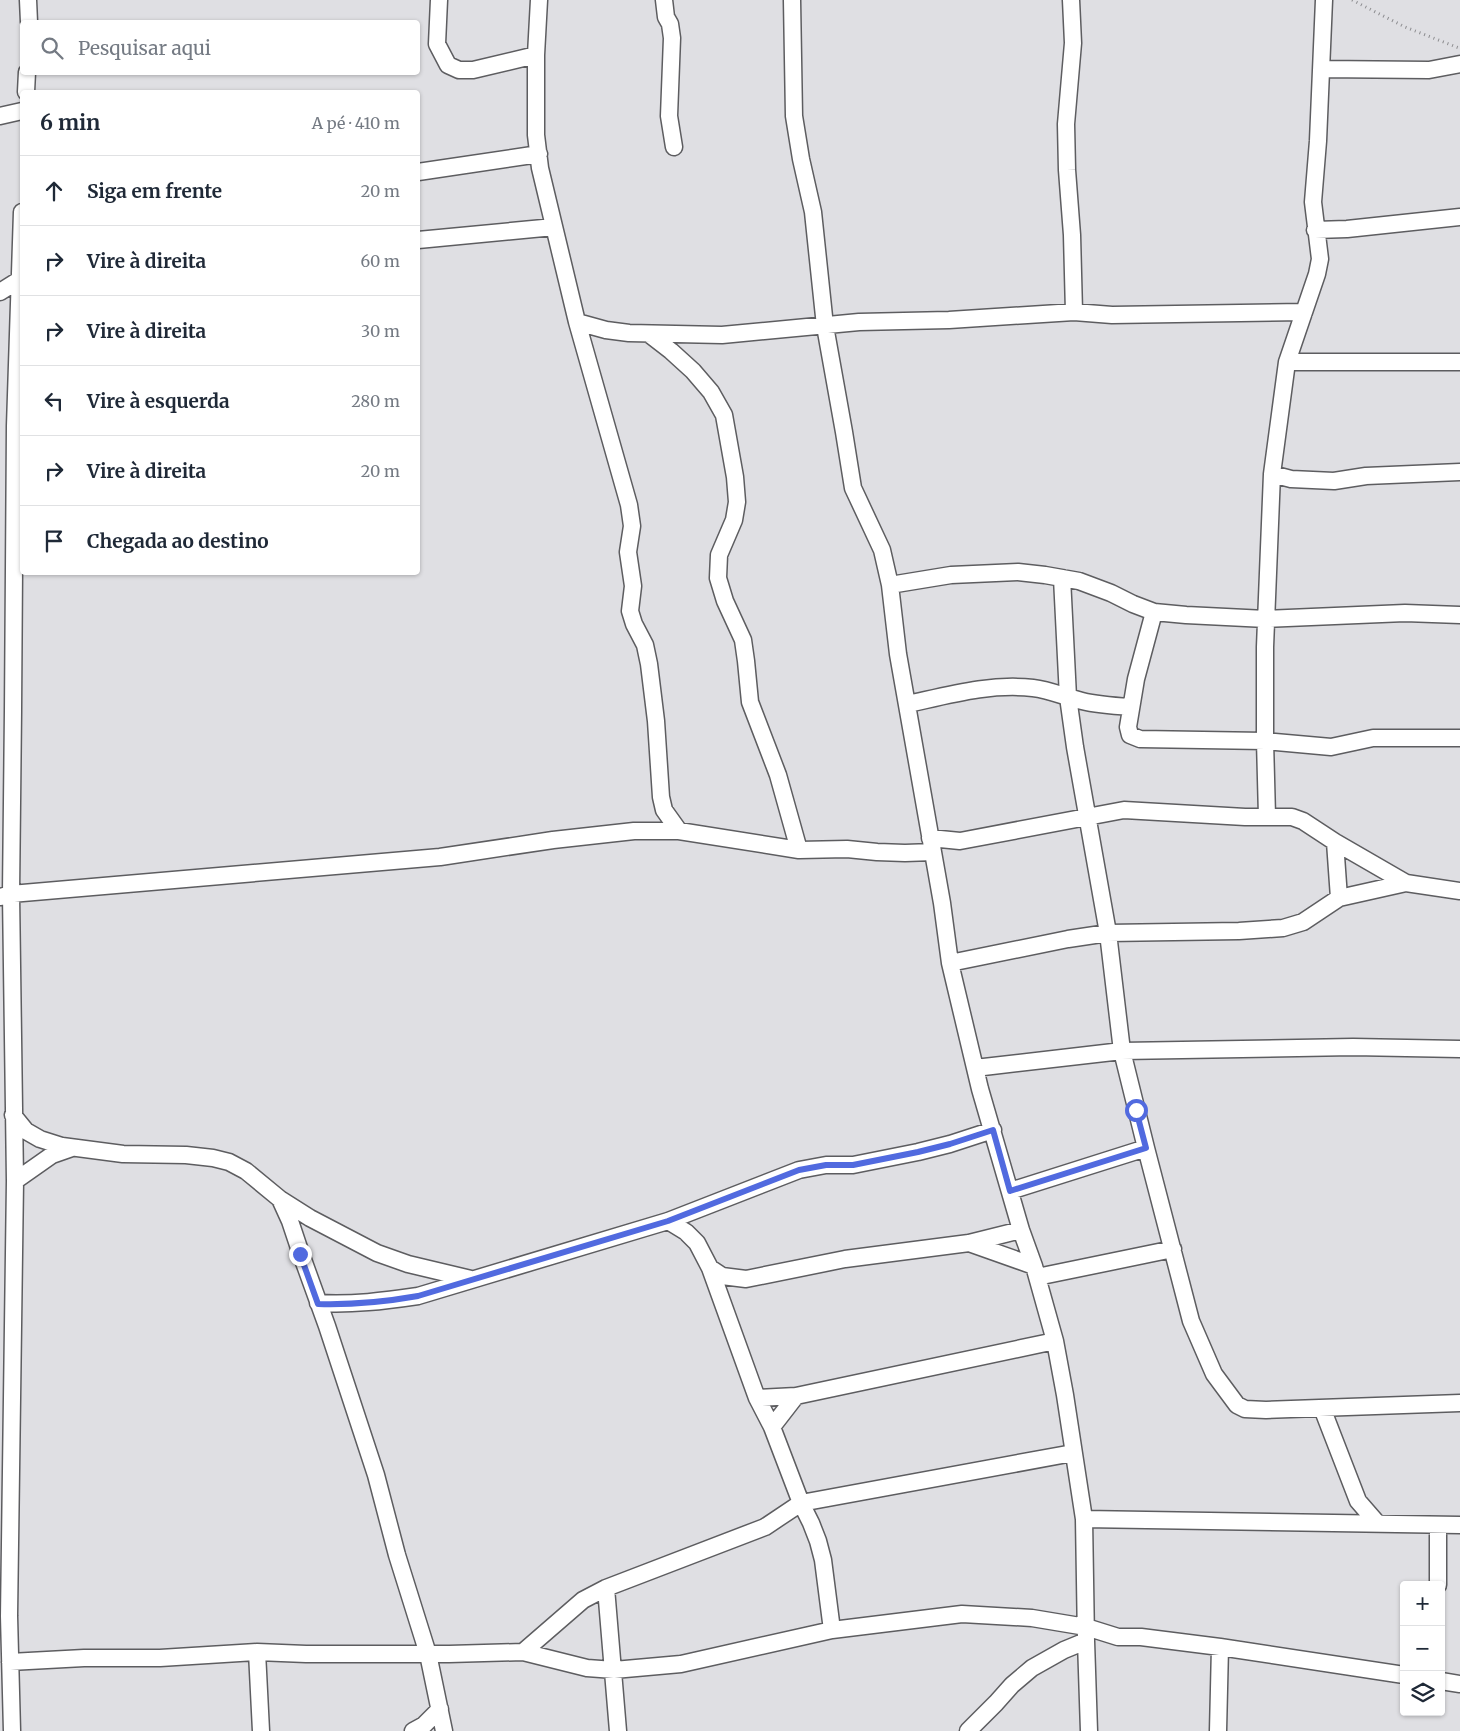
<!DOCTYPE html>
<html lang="pt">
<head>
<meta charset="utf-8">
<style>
	body { margin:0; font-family:Merriweather,serif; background:#f6f6f7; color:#1f2937 }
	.controls { position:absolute; right:15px; bottom:15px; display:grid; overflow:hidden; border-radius:5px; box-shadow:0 1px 4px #0004 }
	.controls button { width:45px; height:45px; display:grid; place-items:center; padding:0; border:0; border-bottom:1px solid #e0e1e3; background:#fff; color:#1f2937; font:25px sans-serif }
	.stop { position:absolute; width:15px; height:15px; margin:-11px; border:4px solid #516adf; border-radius:50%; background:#fff }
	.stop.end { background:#516adf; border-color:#fff; box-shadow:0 1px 5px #0008 }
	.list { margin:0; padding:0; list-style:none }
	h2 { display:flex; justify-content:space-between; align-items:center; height:65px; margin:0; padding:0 20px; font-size:21px }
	h2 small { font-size:16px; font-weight:400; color:#747a83 }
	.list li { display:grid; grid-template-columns:32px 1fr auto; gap:15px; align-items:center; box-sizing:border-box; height:70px; padding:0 20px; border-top:1px solid #e0e1e3 }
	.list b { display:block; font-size:19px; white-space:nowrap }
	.list em { font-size:16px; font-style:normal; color:#747a83 }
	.icon { flex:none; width:28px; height:28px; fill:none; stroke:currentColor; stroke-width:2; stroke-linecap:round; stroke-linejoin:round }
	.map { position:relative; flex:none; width:1460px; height:1731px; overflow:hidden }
	.search { position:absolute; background:#fff; box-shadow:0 1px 4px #0004; left:20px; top:20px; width:400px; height:55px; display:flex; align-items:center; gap:12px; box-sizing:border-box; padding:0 18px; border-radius:5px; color:#747a83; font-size:19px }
	.panel { position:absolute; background:#fff; box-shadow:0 1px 4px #0004; left:20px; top:90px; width:400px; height:485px; border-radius:5px }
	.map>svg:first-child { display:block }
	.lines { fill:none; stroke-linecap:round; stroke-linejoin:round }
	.street-casing { stroke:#5d5d60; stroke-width:19 }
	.path { stroke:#8d8d90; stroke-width:3; stroke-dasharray:1 4; stroke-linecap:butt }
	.street { stroke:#fff; stroke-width:16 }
	.route { stroke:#516adf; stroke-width:6 }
</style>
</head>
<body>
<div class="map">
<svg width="1460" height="1731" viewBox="0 0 1460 1731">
	<rect width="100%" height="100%" fill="#dfdfe3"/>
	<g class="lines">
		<defs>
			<path id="street" d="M28 0 29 22
				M439 0 437 44 448 65 459 70H473L536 55
				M539 0 536 55V135L540 168 577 322 606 330 629 333 722 335 859 322 949 320 1074 312 1112 315 1304 312
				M664 0 666 17 670 24 672 38 669 116 674 147
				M792 0 794 116 801 159 813 212 825 326 844 432 853 488 882 550 890 585 898 654 942 903 950 963 980 1089 1021 1230 1034 1266 1055 1341 1065 1395 1084 1519 1086 1641 1089 1731
				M1071 0 1073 43 1066 124 1067 170 1072 235 1074 312
				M1321 69 1429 70 1460 64
				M26 92 27 72
				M0 116 22 111
				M418 172 539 154
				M1315 230 1347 229 1460 217
				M418 240 554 227
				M0 292 19 280
				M577 322 629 505 632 526 628 552 633 586 630 611 634 624 645 645 649 664 656 721 661 797 664 810 679 831
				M649 334 671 351 693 371 711 392 724 415 735 477 737 502 734 520 719 555 718 578 725 601 743 640 746 661 750 702 778 775 799 850
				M1287 362H1460
				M1272 474 1291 479 1334 481 1366 476 1460 472
				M1062 578 1068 697 1075 747 1108 933 1122 1051 1146 1148 1191 1321 1214 1374 1237 1405 1245 1409 1266 1410 1460 1403
				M890 585 951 575 1018 572 1045 575 1079 581 1111 593 1133 604 1154 612 1186 615 1266 619 1405 613 1460 615
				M1154 612 1136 679 1128 727 1130 735 1140 739 1265 741 1331 747 1373 738H1460
				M908 704C949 695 991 683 1033 688 1050 690 1065 697 1082 701 1098 705 1115 706 1131 707
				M1267 816 1265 741V647L1272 474 1287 362 1317 274 1320 259 1313 202 1318 141 1324 0
				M930 838 960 841 1124 810 1245 817H1292L1303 821 1335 842 1406 883 1460 891
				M1335 842 1339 898
				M0 897 11 894 440 857 553 840 634 831H679L799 850 847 849 877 852 905 853 933 852
				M950 963 1068 939 1108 933 1239 931 1283 928 1303 922 1339 898 1406 883
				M975 1068 1122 1051 1353 1047 1460 1049
				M13 1115 26 1131 40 1139 62 1146 123 1154 186 1155 213 1158 229 1162 246 1171 280 1199 310 1218 377 1253 408 1264 471 1279
				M15 1181 52 1155 72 1148
				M1010 1191 1146 1148
				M280 1199 290 1221 301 1254 327 1326 376 1475 397 1555 428 1654 444 1731
				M668 1221 686 1232 697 1243 710 1268 757 1398 772 1427 801 1503 811 1523 818 1541 823 1560 832 1630
				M969 1243 1034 1266
				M710 1268 722 1276 746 1279 845 1259 969 1243 1021 1230
				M1037 1277 1173 1249
				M318 1303C352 1305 384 1301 418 1296L668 1221 799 1170 826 1165H853L918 1152 950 1144 993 1130
				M757 1398 796 1396 1055 1341
				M1322 1408 1358 1501 1378 1524
				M772 1427 796 1396
				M1084 1519 1460 1525
				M1438 1585V1526
				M606 1588 618 1731
				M257 1652 261 1731
				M523 1652 583 1600 606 1588 765 1527 801 1503 1073 1453
				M10 1662 84 1658H160L257 1652 306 1654H449L523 1652 587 1668 614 1670 681 1664 832 1630 962 1614 1032 1618 1086 1627 1118 1637H1141L1220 1647 1404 1675
				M1441 1681 1460 1684
				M12 1731 9 1616 15 1181 11 894 13 711 15 426 22 212
				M413 1731 424 1725 440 1709
				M968 1731 996 1703 1012 1685 1032 1668 1064 1650 1086 1641
				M1218 1731 1220 1647"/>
		</defs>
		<use href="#street" class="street-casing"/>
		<path class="path" d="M1352 0 1405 27 1459 48"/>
		<use href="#street" class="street"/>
	</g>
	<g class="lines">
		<path class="route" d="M300 1254 318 1304C352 1305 384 1302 418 1296L668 1221 799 1170 826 1165H853L918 1152 950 1144 993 1130 1010 1191 1146 1148 1136 1110"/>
	</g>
</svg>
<div class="controls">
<button>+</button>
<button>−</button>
<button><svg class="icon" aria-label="layers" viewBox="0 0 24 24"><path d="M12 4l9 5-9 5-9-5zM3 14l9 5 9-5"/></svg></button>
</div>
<div class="stop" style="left:1136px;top:1110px"></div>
<div class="stop end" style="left:300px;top:1254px"></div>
<div class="search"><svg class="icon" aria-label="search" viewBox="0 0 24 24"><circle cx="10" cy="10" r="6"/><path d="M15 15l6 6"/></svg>Pesquisar aqui</div>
<section class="panel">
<h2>6 min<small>A pé · 410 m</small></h2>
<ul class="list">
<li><svg class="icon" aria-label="ahead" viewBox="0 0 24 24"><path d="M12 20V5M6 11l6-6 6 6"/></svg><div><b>Siga em frente</b></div><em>20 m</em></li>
<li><svg class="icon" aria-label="right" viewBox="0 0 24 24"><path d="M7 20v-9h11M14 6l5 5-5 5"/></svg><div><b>Vire à direita</b></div><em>60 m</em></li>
<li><svg class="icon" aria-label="right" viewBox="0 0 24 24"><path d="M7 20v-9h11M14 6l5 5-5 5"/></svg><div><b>Vire à direita</b></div><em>30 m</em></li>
<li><svg class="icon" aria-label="left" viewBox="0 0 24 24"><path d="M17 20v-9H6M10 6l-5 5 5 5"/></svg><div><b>Vire à esquerda</b></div><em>280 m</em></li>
<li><svg class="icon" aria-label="right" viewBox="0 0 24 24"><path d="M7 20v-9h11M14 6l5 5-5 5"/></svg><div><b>Vire à direita</b></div><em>20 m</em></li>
<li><svg class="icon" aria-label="arrive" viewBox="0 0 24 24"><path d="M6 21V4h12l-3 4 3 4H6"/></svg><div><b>Chegada ao destino</b></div></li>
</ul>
</section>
</div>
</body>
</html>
